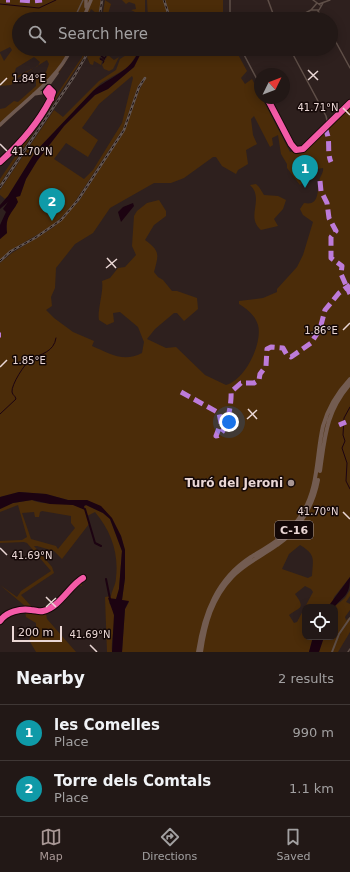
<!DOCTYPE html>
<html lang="en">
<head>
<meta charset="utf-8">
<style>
	body { margin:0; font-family:"DejaVu Sans",sans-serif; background:#2a211f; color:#f1f3f6 }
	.controls { position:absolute; right:12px; bottom:12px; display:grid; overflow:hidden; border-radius:8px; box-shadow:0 2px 10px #0003 }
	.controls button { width:36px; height:36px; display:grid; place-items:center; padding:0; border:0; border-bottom:1px solid #3f3735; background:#221816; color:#f1f3f6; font:20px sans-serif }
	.compass { position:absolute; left:254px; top:68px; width:36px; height:36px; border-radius:50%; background:#221816; box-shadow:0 2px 10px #0003; rotate:47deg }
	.scale { position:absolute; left:12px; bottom:10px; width:50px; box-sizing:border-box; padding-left:4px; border:2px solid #ead7d5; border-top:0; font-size:11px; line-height:14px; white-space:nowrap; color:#ead7d5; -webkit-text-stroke:3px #140807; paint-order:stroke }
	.you { position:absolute; left:229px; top:422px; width:14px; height:14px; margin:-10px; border:3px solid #fff; border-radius:50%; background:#1a73e8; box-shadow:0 0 0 6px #1a73e833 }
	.badge { display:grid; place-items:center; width:26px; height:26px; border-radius:50%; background:#a89795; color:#fff; font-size:13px; font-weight:700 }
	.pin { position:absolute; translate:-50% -33px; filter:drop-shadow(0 1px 2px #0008) }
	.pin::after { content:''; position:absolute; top:21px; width:14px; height:12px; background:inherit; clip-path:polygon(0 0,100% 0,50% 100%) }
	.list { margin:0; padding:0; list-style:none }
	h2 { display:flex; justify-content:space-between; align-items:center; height:52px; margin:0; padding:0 16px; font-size:17px }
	h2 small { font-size:13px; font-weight:400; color:#a2a0a1 }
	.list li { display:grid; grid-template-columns:26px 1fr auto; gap:12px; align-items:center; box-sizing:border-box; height:56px; padding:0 16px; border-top:1px solid #3f3735 }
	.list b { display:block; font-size:15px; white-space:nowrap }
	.list p { margin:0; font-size:13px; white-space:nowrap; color:#a2a0a1 }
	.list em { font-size:13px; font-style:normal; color:#a2a0a1 }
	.icon { flex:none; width:22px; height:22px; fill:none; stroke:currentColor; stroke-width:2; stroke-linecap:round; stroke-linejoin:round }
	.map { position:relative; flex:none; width:350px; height:652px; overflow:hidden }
	.search { position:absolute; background:#221816; box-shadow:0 2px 10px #0003; left:12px; right:12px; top:12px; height:44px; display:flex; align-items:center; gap:10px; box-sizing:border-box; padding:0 14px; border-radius:22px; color:#a2a0a1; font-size:15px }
	.sheet { height:164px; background:#221816 }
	nav { display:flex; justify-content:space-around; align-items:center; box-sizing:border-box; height:56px; border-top:1px solid #3f3735; background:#221816; font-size:11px; color:#a2a0a1 }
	nav a { display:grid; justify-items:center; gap:2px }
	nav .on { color:#a89795 }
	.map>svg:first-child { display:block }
	.green { fill:#4b2c09; fill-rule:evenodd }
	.water { fill:#1c0311 }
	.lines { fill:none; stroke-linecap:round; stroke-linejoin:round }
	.stream { stroke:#1c0311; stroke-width:1 }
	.canal { stroke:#1c0311; stroke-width:2 }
	.minor { stroke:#5f4f48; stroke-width:1.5 }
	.tertiary { stroke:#5f4f48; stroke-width:2 }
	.trunk { stroke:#6e5950; stroke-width:3.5 }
	.motorway { stroke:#735c51; stroke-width:4 }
	.rail-casing { stroke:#645753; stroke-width:2.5 }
	.rail { stroke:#140807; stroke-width:1; stroke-dasharray:3; stroke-linecap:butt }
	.quiet { stroke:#bd7bd9; stroke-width:5; stroke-dasharray:10 5; stroke-linecap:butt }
	.cycleway-casing { stroke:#140807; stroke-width:8 }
	.cycleway { stroke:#f35aa7; stroke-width:6 }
	.ticks { fill:none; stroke:#ead7d5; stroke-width:1.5 }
	.poi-dot { fill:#a89795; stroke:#140807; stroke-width:1.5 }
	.labels { text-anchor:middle; stroke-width:3; stroke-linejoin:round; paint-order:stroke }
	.shield { fill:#140807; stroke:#aa9997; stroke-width:1 }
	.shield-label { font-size:11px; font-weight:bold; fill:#ead7d5 }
	.poi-label { font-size:12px; font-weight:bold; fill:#ead7d5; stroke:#140807; text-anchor:end }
	.ticks-label { font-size:10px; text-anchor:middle; fill:#ead7d5; stroke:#140807; stroke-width:3; stroke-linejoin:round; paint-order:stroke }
</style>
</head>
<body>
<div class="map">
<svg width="350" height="652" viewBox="0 0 350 652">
	<rect width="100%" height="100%" fill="#2e201e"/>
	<path class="green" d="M0 0H101L98 19 97 14 91 9 87 19H19V49H73L60 71 0 127V109L5 108 14 101 18 102 36 86V79L46 72 49 64 47 60 19 77 11 85 0 86V53L4 61 12 50 10 47 0 52ZM34 57 40 62 38 66 15 77H13L16 68Z
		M105 0 111 4 108 14 115 17 102 19Z
		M122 0H145V19H138L135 12 131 10 136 9 135 4 129 2 126 4Z
		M147 0H163L169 19H148Z
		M165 0H223V19H171Z
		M83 49H88L83 58 0 184V179L82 57Z
		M91 49H96L101 55 99 59 102 61 101 65 94 61 93 65 90 64 87 57Z
		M129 49H140L129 67 101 83 93 91 36 151 8 196 5 199 0 195V190L54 110 63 117 99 81 116 70 120 59 126 55Z
		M143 49H235L247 71 241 78 245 84 252 79 290 152 302 150 350 105V577L334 597 331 607H305V637H313L309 652H122L125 609 129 602 122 600 125 578V550L121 536 111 518 87 500H68L46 494 19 492 0 497V263L12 253 54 227 79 201 125 130 138 93 145 79 144 78 138 86 123 129 70 209 52 226 11 250 0 260V239L7 233C5 222 8 214 16 206L15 197 20 196 26 179 37 161 64 126 95 95 108 89 134 67ZM132 76 133 78 122 123 93 170 84 179 54 159 66 143 88 157 98 140 82 128 99 104ZM254 116 270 147 273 145 272 138 278 135 281 154 287 164V168L300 185 311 175V170L323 168C324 173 319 177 319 183 317 193 319 206 304 203L300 209 303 215 313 222 303 255 297 267 277 289V292L263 298 239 301V304C247 309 255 315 258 325 263 343 245 380 226 385L205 375 176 347 166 348 147 339 155 329 174 313H177L184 321 198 309 197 298 177 291H172L163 280 158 277 154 272C159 254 160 251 145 240L154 225 166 216V211L159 200 147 203 137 211 134 216 132 246 136 255 125 267 118 268 110 278 102 281C104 291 97 311 99 320L107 325 114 322 113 313 120 312 138 327 144 342 142 353C123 363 109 353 92 346L94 341 73 332 54 318 46 310 52 306 51 297 55 288 56 268 75 244 93 233 110 208 154 183H171L184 178 213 157H216L222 166 236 174 238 170 248 164 246 150 257 144 253 135 251 119ZM300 545C316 555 313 558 312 576L308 578 282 569 289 554ZM305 586 311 589 313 592 297 622 294 623 289 615C300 607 306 609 295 594Z
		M108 55 114 60 119 57 113 69 109 71 104 69 102 65Z
		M256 184 259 187 264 195 278 196 286 200 283 209 274 219 278 226 261 230C245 217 265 199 250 185Z
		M32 500C47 507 67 500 82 508L86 505 103 513 110 519 122 551 119 589 116 600 111 599 109 603C120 615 110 637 112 652H107L105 597 111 596C112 590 116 584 116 578 119 553 111 531 95 512L87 516 89 524 62 559 54 551 37 546H34L52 567 54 573 21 595 31 606 44 609 66 593 80 576 82 586 78 585 46 614 47 619 76 652H36L29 640 36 627V623L26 617 25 611 6 616 0 624C0 608 17 614 25 606L0 585 17 597 21 591 51 571 27 543 24 542 0 543V541L22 540 27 537 18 505 0 512V509L13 503ZM42 511 71 516V523L75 528 58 549 56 546 31 539 22 513 34 512 35 517H39L40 512Z
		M350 590V596L346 602 350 604V610L345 617 346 620 350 617V632L338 652H319L324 637H335L334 607 345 598Z"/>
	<path class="water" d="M143 49 134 67 108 89 95 95 64 126 37 161 26 179 20 196 16 197 18 202C11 215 5 216 7 233L0 239V225L6 212 3 209 8 202 0 209V205L8 196 36 151 93 91C109 77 131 72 139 50Z
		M133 203 134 206 121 222 118 212 123 207Z
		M19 492 46 494 68 500H87L101 506 112 518 121 536 125 550V578L122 600 129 601 125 609 122 652H112L114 615 108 598 116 599 119 589 122 551 110 519 103 513 86 505 84 506 85 510 73 505 50 504 32 500 13 503 0 509V497Z
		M350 577C350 595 345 595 334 607H331L330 604Z
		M313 637H324L319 652H309Z"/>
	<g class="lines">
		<path class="stream" d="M0 4 39 8 56 0
			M111 15 121 19
			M103 63 104 61 100 59H105L101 56 105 58 108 52
			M350 407 344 418 343 435 345 441 342 448 347 463 346 481 350 489
			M0 414 16 399C15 395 13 396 12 392 11 385 25 363 31 359 41 354 54 352 56 338"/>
		<path class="canal" d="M85 509 95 543 101 546
			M106 579 110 599"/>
		<path class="minor" d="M230 0V19
			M268 0 275 19
			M313 0 320 5
			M319 4 330 0
			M311 10 317 3
			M318 11 323 19
			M74 19 83 0
			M294 19 311 10H319L323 3
			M331 33 350 68
			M241 49 260 85
			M290 49 326 116 328 124
			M267 98 291 144 296 150 303 149 350 103
			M0 162C20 144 37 125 50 100 51 98 52 95 53 92L49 88 46 92 51 99
			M0 621C6 612 21 608 31 610 35 610 39 612 43 611 59 608 70 585 83 578
			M348 652 350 649"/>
		<path class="tertiary" d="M332 652 339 634 350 618"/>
		<path class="trunk" d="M86 7V0
			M83 19 91 0
			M50 88 49 84 57 73
			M34 94 46 92
			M0 125C24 101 57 80 71 49"/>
		<path class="motorway" d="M320 471C325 436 326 412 350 384
			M198 652C204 613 217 579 251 557 271 545 289 535 302 514 319 487 316 456 323 426 328 408 338 392 350 379
			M201 652C205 624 212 598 232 577 245 563 262 556 277 545 299 530 313 506 318 480"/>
		<defs>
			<path id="rail" d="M164 0 170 19
				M99 19 102 0
				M0 187 75 75 90 49
				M0 261 11 251 35 238 61 220 78 200 124 130 139 87 145 78"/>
		</defs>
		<use href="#rail" class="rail-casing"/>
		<use href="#rail" class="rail"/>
		<path class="quiet" d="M6 0H10
			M20 0 33 1 42 0
			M324 127C332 138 326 151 331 162
			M320 181 321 191 327 203 329 218 336 231 331 237V258L342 266 341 274 350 294
			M0 335H1
			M181 392 219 413 221 423 216 436C227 436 232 401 231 392L241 383H254L259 380 260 374 266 366 267 349 271 347 283 348 287 355 291 357 311 343 320 329 325 310 339 293 350 285
			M339 425 346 422"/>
		<defs>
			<path id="cycleway" d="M267 98 291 144 296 150 303 149 350 103
				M0 162C20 144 37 125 50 100 51 98 52 95 53 92L49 88 46 92 51 99
				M0 621C6 612 21 608 31 610 35 610 39 612 43 611 59 608 70 585 83 578"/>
		</defs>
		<use href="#cycleway" class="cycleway-casing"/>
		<use href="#cycleway" class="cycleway"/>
	</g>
	<path class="ticks" d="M308 70 318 80M308 80 318 71M0 85 7 78M343 108 350 115M0 144 7 151M107 258 116 268M106 268 117 259M343 330 350 323M0 367 7 360M248 409 257 419M247 419 257 410M343 512 350 519M0 548 7 555M46 597 56 607M46 607 56 598M90 645 97 652"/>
	<circle class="poi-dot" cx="291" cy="483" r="4"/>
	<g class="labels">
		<rect class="shield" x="275" y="521" width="38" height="18" rx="3"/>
		<g class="shield-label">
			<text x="294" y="534">C-16</text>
		</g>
		<g class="poi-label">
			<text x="283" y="487">Turó del Jeroni</text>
		</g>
	</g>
	<g class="ticks-label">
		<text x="29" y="82">1.84°E</text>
		<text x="318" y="111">41.71°N</text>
		<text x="32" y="155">41.70°N</text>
		<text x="321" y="334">1.86°E</text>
		<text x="29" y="364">1.85°E</text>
		<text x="318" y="515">41.70°N</text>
		<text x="32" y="559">41.69°N</text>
		<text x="90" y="638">41.69°N</text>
	</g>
</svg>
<div class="controls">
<button><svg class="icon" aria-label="locate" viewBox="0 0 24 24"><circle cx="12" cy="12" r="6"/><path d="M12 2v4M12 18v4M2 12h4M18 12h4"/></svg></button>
</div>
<svg class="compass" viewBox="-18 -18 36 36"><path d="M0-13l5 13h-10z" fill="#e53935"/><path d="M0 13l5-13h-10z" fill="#a2a0a1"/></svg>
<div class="scale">200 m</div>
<div class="you"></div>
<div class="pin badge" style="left:305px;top:188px;background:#0f9aa8">1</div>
<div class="pin badge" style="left:52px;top:221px;background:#0f9aa8">2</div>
<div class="search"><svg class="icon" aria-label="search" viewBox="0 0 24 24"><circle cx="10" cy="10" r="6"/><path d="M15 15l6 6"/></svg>Search here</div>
</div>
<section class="sheet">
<h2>Nearby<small>2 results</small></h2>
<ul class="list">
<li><span class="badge" style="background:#0f9aa8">1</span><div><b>les Comelles</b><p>Place</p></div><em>990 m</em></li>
<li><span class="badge" style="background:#0f9aa8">2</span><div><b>Torre dels Comtals</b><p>Place</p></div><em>1.1 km</em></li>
</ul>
</section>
<nav>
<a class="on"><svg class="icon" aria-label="map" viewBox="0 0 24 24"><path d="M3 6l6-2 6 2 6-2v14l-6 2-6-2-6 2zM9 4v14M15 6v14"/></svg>Map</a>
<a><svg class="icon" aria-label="directions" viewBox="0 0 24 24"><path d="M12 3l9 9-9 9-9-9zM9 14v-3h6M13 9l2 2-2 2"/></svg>Directions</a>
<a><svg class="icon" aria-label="saved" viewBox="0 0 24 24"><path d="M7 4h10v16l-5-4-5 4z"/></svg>Saved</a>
</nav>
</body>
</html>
